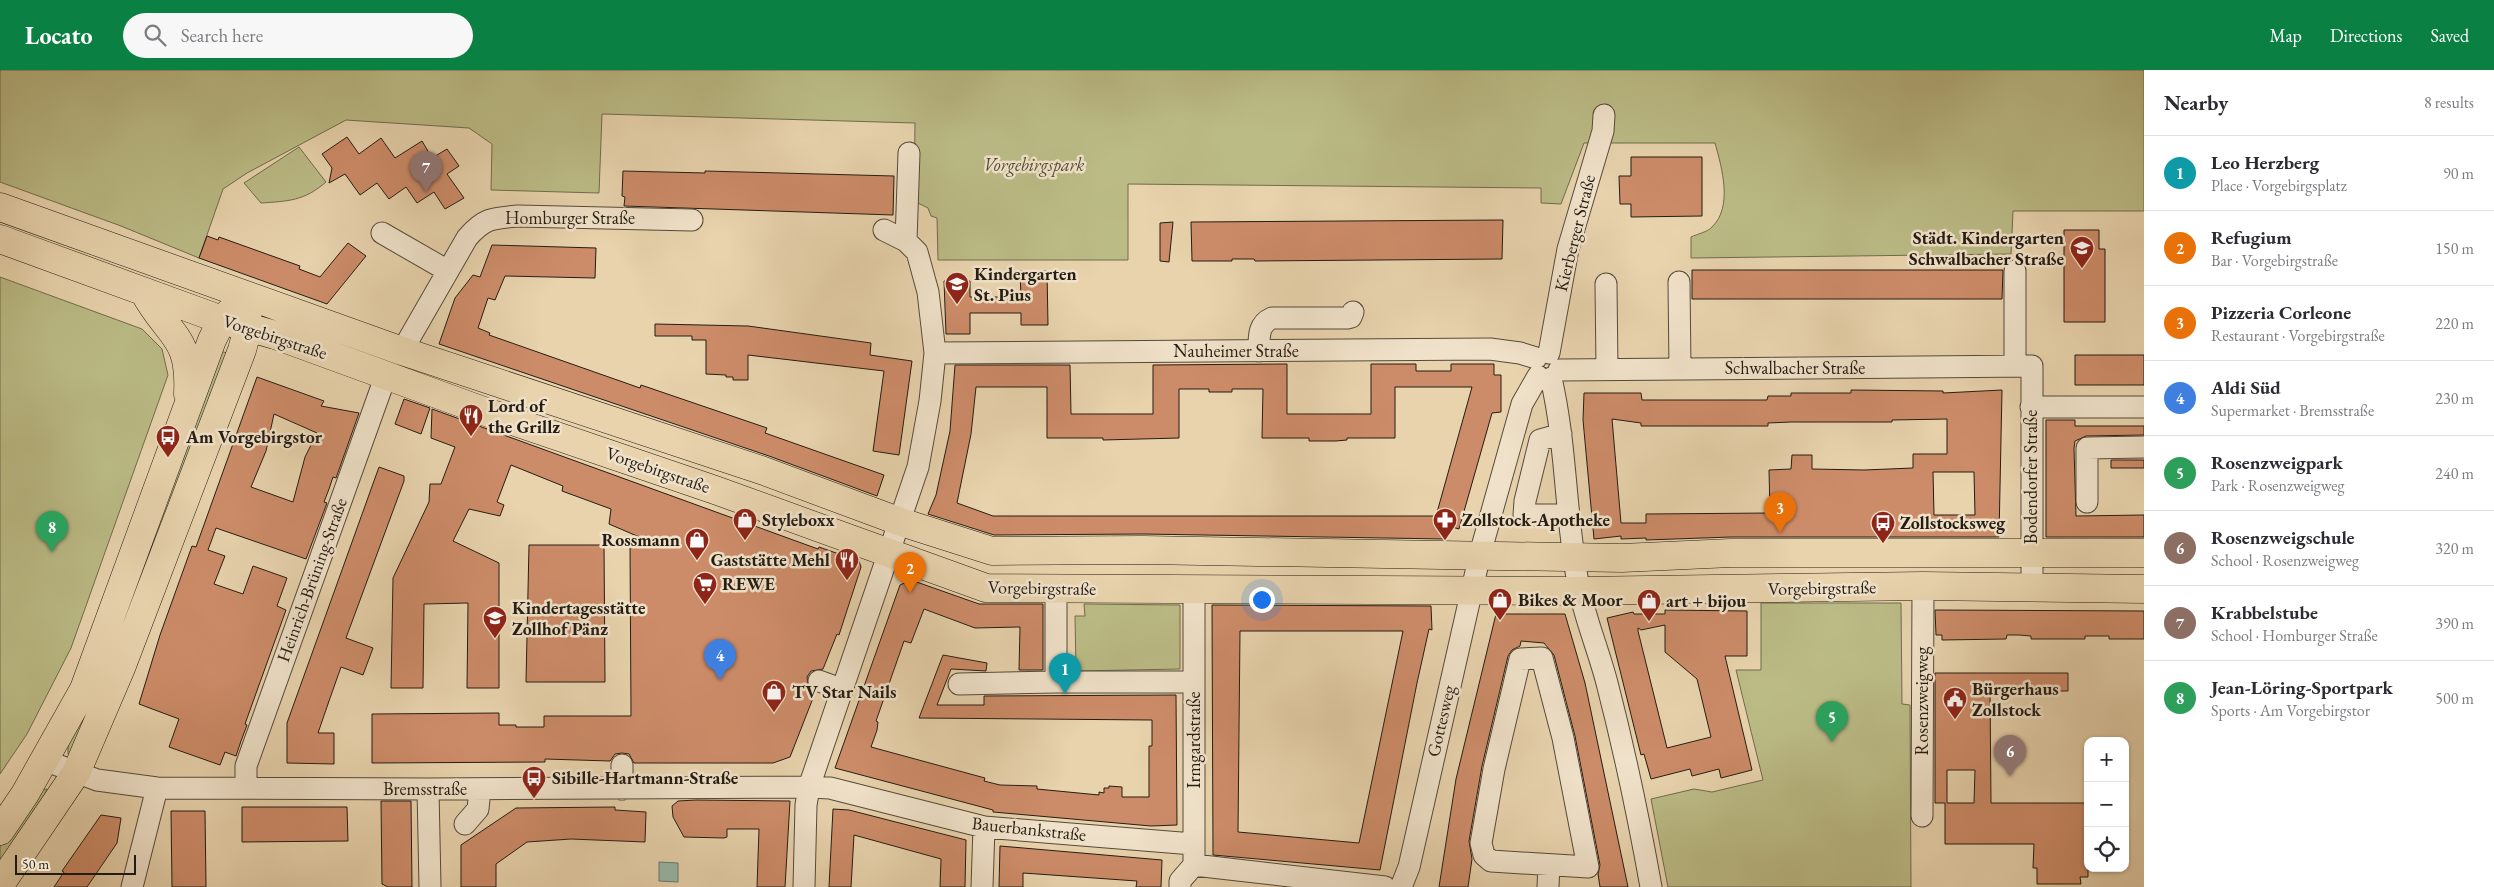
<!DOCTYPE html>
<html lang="en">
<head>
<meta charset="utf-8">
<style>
	body { margin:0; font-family:"EB Garamond",serif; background:#f7f7f7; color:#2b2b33 }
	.controls { position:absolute; right:15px; bottom:15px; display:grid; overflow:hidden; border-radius:10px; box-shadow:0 1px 4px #0004 }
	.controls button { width:45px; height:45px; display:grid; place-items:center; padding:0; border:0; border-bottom:1px solid #e1e1e2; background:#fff; color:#2b2b33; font:25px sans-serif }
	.scale { position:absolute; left:15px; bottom:12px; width:121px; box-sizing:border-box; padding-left:5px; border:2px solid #241c13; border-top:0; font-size:14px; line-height:18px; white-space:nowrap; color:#241c13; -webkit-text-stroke:4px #f0e2ca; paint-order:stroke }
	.you { position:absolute; left:1261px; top:529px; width:18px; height:18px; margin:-12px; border:4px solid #fff; border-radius:50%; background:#1a73e8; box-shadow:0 0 0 8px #1a73e833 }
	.badge { display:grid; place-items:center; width:32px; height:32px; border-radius:50%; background:#0b8043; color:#fff; font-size:16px; font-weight:700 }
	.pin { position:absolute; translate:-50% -41px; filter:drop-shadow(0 1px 2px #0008) }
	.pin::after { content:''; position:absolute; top:26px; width:18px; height:15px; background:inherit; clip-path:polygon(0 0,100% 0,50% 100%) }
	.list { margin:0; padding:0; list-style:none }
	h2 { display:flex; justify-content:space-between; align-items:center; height:65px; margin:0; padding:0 20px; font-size:21px }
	h2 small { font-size:16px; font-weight:400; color:#7c7c81 }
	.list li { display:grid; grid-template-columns:32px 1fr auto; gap:15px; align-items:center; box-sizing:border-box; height:75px; padding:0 20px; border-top:1px solid #e1e1e2 }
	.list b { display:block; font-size:19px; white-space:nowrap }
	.list p { margin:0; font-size:16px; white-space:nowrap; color:#7c7c81 }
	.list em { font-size:16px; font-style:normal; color:#7c7c81 }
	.icon { flex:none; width:28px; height:28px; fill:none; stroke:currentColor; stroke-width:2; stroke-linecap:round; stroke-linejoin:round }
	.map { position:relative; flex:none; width:2144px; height:817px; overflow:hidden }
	header { display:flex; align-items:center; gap:30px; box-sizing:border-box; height:70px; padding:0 25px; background:#0b8043; color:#fff }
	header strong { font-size:24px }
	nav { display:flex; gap:28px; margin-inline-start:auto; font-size:18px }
	.search { width:350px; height:45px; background:#f7f7f7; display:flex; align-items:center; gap:12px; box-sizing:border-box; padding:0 18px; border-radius:28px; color:#7c7c81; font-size:19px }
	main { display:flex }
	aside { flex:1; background:#fff }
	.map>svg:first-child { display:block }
	.green { fill:#bbbb86; stroke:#706c4c }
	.water { fill:#97b8a9; stroke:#697a6d }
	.building { fill:#cd8c69; stroke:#241c13; fill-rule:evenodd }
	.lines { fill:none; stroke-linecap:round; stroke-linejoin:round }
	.minor-casing { stroke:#554a3a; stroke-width:23 }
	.major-casing { stroke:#241c13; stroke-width:29 }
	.minor { stroke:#f0e2ca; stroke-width:21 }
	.major { stroke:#e8d3ad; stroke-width:28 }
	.labels { text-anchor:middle; stroke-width:5; stroke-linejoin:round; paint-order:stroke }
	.park-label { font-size:18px; font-style:italic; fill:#514c36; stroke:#f0e2ca }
	.street-label { font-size:18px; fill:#241c13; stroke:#f0e2ca }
	.poi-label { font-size:18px; font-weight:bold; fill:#241c13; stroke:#f0e2ca; text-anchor:start }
</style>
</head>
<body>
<header>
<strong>Locato</strong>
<div class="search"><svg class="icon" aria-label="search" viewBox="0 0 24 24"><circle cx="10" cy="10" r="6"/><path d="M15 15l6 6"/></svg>Search here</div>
<nav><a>Map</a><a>Directions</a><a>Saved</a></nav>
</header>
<main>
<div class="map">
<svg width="2144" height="817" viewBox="0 0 2144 817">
	<rect width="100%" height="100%" fill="#e8d3ad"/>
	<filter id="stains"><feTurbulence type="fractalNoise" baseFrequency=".004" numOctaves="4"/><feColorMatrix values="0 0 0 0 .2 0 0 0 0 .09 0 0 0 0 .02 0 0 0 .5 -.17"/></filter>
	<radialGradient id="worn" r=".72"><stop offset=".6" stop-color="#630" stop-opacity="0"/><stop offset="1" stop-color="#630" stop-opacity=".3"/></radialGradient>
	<path class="green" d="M0 0H2144V141H2013L2011 184 1691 188V167C1697 164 1708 162 1712 157 1733 137 1722 98 1715 73H1584L1561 134 1541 133V118L1128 114V190H938L937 148 931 146 928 138 914 131 915 53 602 44 599 123 491 120 492 74 469 58 346 50 247 103 223 119 199 188 121 156 0 112Z
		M299 77 326 112C304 131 289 131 261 133L244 113Z
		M0 207 142 259 162 279 168 305 71 578 27 664 0 704Z
		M217 280 227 283 128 557 70 685 68 684V670Z
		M1761 533H1901L1902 634 1910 635 1911 817H1668L1651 729 1694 719 1712 722 1763 710 1736 600H1761Z
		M1084 534 1180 535V599L1076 601 1075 546H1085Z
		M47 719 45 724 0 790V773L38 720Z"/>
	<path class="water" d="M659 792 678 793V812L659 811Z"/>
	<path class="building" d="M347 67 359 84 381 68 395 88 422 71 432 88 447 79 459 96 447 104 464 128 445 139 434 122 417 133 406 117 389 129 377 113 360 125 345 104 329 113 332 98 322 84Z
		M1631 87H1702V146L1631 147V134H1620L1619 106H1631Z
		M623 101 705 103V101L894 106 893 145 624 136 625 127 622 126Z
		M1503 150 1502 189 1255 191 1254 189H1232V191H1192L1191 152Z
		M1173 152 1169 192 1160 191V153Z
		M2064 160H2099V179H2105V252H2064Z
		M207 166 218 170 219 167 300 196 299 199 320 207 348 173 366 186 327 234 199 188Z
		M492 175 596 178 595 208 505 206 495 230 488 228 478 258 490 263 489 265 640 318 641 315 767 358 765 363 884 405 877 426 769 386 439 274 455 228 473 205 480 207Z
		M1692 200H2003L2002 229H1692Z
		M1020 201H1047L1048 255H1021V243H970V264H946L944 211H970V227H1021Z
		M655 254 748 256 871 273 870 285 912 291 899 385 873 381 884 301 748 285V310H733V307H726V305L706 304V270H692V266H655Z
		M2075 285H2144V315H2075Z
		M1287 294V344H1371V294H1416V301H1451V294H1494V305H1501V342L1492 343 1459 459 1445 455V469L1143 464 994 465 928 444 936 425 950 361 955 295H1070L1071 344H1153V295ZM976 317H1047V368H1103V370L1179 368V319H1209V322H1232V319H1263L1262 368H1309V371H1336L1347 370V368H1395V317H1472L1436 446H993L957 433 971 364Z
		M257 307 324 331 321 336 359 343 336 408 333 407 329 419 324 432 327 433 306 489 216 458 208 480 225 486 214 514 243 524 253 496 287 508 277 536 286 540 245 654 247 655 241 671 236 686 225 682 220 695 169 677 179 649 139 634 160 565 192 476 196 477ZM274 344 317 363 305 387 293 432 251 417 266 381Z
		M1851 320 1943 321V323L2002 320 1999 467H1731L1646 470V468L1621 469V466L1594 469 1583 350 1584 323H1641L1642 330H1767L1768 326H1791V323H1851ZM1612 349 1641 353V356H1768V353L1791 352H1892V350L1947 349V384H1913V398L1864 400 1812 399V385H1792L1791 399 1769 400 1770 443 1646 444V453H1621ZM1933 402H1974L1975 445H1934Z
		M404 329 430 338 421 364 395 354Z
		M432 339 818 479 819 477 859 491 861 497 839 565 837 564 823 599 811 601 807 607 809 619 815 623 790 687 773 693H634L629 684 622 683 615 684 610 691 545 689V692L372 693V644L499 643V655H516V657H544V646H631L630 475H658L609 454 611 439 562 421 563 416 511 395 497 432 504 435 500 446 469 439 453 471 499 493V618H467L468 533 424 534 423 618H391L393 508 429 432 430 414H441L455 377 431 368Z
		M2046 350H2075V356H2144V365L2086 366 2075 371 2074 378 2076 446 2144 445V467H2046Z
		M2111 390H2144V398H2111Z
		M379 397 404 406V411L346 568 373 578 363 605 341 597 329 631 318 663H334V694L287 693V653Z
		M529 475H604L605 612H526Z
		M911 510 979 534H1043V600H1019L1020 557 975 558 924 539 911 573 904 571 876 651 878 652 877 660 871 677 985 708 984 711 1000 715 1037 716V719L1099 725V722L1104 723V718H1109V716L1122 717V727H1149V676H1152V650L919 648 943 585 987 593 986 601 951 599 937 635H984V626L1176 625 1177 755 1151 756 993 742V740L835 698 900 515Z
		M1212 535 1431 536 1432 560 1429 559 1417 613 1380 800 1213 785ZM1240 561H1403L1359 773 1238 762Z
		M1665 540 1747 541V586H1725L1752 700 1721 708 1719 699 1692 706 1690 699 1651 709 1644 684 1641 685 1607 548 1633 542 1634 544H1665ZM1665 555V582L1697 609 1711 667 1667 678 1638 561V558L1641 560Z
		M1935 540 2144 541V569H2109V566H2085V569H2031V566L2019 565H2007L2006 569 1942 570V565H1936Z
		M1496 544H1565L1585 613 1628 817H1600L1598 804 1600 795 1575 666 1554 585 1544 573 1521 571 1520 576 1512 580 1508 586 1482 696 1469 771 1472 789 1468 817H1439L1456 709Z
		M1935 603H2068V621H1990L1991 733H2088V807H2080L2081 814H2037V798H2033L2034 774H1945V733H1935ZM1947 700H1975L1974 733H1947Z
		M696 730 790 731 785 817H757L759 759H727V767L724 768 684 767 673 747 672 736 678 731Z
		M381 731H411L412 817H388L382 814Z
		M242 737H347L348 771 242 772Z
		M615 737V740L646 742 645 772 571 769 527 772 496 794V817H461V775L516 738Z
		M833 739 849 740 966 770 965 817H940L941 789 854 765 851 817H829Z
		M171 741H205L206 817H172Z
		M101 745 121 748 117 773 87 817H54L64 802 62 801Z
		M1000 776 1162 790 1161 817H1136L1137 811 1023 803V817H999Z"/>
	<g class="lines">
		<defs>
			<path id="minor" d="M382 163 448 201
				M906 171 909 83
				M2015 201V296
				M1679 212 1680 299
				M1606 214 1607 299
				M402 281 467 168C484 148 493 148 518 146L692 150
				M1259 281C1259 267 1258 254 1272 248H1347L1351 247 1353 242
				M935 283 1490 279 1520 283 1536 288
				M1549 283 1568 179 1603 61 1604 45
				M1559 300 2032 296V518
				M1551 308C1567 377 1565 449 1579 518 1586 552 1600 584 1608 617 1625 683 1639 750 1651 817
				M2031 337H2144
				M1561 364 1540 370 1525 431 1524 445H1569
				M2087 432V378L2144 377
				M1056 520V612H1194
				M1542 588 1563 668 1588 797 1491 791 1484 785 1481 773 1494 699 1520 589Z
				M819 611 841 619
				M959 614 1056 612
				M44 690 97 710 157 718 428 719 809 717 830 718 984 757 1193 774
				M622 695V719
				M246 717V696L386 305
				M428 719 430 817
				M1922 746 1923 516
				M465 754 478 739 480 719
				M1194 795 1385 817
				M132 817 157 718
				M804 817 806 735 809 717 918 397 930 331 935 283 928 222 917 182 906 171 884 160
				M982 817 984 757
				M1180 817V811L1194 795V519
				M1401 817 1409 797 1480 484 1522 334 1538 306
				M1548 817 1549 795"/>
			<path id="major" d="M0 137 402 281 764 401 901 452 992 481 1143 480 1622 488 1731 483H2144
				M0 169 222 250 275 265 489 343 715 420 986 518 1580 521 1923 516 2144 519
				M144 222C168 267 191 264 188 324
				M0 761 25 724 84 619 212 270 222 250 234 238
				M0 815 76 703 121 598 242 280 248 258 247 241"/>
		</defs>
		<use href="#minor" class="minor-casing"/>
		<use href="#major" class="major-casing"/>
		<use href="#minor" class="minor"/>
		<use href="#major" class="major"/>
	</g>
	<defs>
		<symbol id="school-pin" viewBox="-11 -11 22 30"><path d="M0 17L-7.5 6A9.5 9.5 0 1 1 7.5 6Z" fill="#8f2418" stroke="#f0e2ca"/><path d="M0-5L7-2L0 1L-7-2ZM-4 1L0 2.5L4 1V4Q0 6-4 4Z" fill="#fff"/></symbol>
		<symbol id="restaurant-pin" viewBox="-11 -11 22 30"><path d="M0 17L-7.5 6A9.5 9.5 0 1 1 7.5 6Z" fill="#8f2418" stroke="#f0e2ca"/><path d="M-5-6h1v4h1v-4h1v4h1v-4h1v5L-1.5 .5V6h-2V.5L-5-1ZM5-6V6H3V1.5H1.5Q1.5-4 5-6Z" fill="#fff"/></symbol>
		<symbol id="bus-pin" viewBox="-11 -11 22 30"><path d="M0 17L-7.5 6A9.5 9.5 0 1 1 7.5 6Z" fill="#8f2418" stroke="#f0e2ca"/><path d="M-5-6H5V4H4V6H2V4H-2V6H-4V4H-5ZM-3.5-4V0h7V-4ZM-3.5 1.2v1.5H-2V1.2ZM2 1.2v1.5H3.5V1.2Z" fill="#fff"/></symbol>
		<symbol id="shop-pin" viewBox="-11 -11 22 30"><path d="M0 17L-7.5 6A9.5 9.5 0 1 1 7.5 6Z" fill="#8f2418" stroke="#f0e2ca"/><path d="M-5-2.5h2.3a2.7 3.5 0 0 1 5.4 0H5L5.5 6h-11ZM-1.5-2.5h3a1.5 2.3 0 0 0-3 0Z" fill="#fff"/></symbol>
		<symbol id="pharmacy-pin" viewBox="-11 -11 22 30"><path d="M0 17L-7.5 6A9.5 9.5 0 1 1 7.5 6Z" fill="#8f2418" stroke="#f0e2ca"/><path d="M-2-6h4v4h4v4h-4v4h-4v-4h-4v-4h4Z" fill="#fff"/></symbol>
		<symbol id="supermarket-pin" viewBox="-11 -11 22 30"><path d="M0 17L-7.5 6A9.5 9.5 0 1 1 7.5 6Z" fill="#8f2418" stroke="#f0e2ca"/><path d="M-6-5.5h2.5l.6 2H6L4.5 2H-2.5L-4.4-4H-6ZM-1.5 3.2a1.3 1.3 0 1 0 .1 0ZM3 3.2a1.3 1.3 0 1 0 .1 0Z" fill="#fff"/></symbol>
		<symbol id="civic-pin" viewBox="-11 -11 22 30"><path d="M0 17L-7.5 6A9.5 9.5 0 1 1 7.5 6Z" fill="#8f2418" stroke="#f0e2ca"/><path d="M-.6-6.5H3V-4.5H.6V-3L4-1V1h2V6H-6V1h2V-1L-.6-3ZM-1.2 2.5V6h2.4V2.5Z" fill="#fff"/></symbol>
	</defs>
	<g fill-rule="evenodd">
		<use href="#school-pin" x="2068" y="164" width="28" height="38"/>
		<use href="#school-pin" x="943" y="200" width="28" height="38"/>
		<use href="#restaurant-pin" x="457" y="332" width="28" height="38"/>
		<use href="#bus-pin" x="154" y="353" width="28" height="38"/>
		<use href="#shop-pin" x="731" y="436" width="28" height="38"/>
		<use href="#pharmacy-pin" x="1431" y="436" width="28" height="38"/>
		<use href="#bus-pin" x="1869" y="439" width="28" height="38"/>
		<use href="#shop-pin" x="683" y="456" width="28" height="38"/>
		<use href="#restaurant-pin" x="833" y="476" width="28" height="38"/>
		<use href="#supermarket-pin" x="691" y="500" width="28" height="38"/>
		<use href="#shop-pin" x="1486" y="516" width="28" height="38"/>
		<use href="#shop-pin" x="1635" y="517" width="28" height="38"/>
		<use href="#school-pin" x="481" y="534" width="28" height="38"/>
		<use href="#shop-pin" x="760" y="608" width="28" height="38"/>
		<use href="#civic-pin" x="1941" y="615" width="28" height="38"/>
		<use href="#bus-pin" x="520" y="694" width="28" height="38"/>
	</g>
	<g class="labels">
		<g class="park-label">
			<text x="1034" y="101">Vorgebirgspark</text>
		</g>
		<g class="street-label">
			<text x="570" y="154">Homburger Straße</text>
			<text transform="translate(1575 163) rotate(-76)" y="6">Kierberger Straße</text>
			<text transform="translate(275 267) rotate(18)" y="6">Vorgebirgstraße</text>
			<text x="1236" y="287">Nauheimer Straße</text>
			<text x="1795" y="304">Schwalbacher Straße</text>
			<text transform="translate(658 400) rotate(19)" y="6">Vorgebirgstraße</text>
			<text transform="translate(2031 407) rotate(-90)" y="6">Bodendorfer Straße</text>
			<text transform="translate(312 510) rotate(-70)" y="6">Heinrich-Brüning-Straße</text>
			<text transform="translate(1042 518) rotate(1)" y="6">Vorgebirgstraße</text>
			<text transform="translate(1822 518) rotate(-1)" y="6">Vorgebirgstraße</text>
			<text transform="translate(1922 631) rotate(-90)" y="6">Rosenzweigweg</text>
			<text transform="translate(1441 651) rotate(-77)" y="6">Gottesweg</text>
			<text transform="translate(1194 670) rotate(-90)" y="6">Irmgardstraße</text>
			<text x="425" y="725">Bremsstraße</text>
			<text transform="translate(1029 759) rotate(6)" y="6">Bauerbankstraße</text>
		</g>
		<g class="poi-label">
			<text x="2064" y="174" text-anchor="end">Städt. Kindergarten<tspan x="2064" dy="21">Schwalbacher Straße</tspan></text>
			<text x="974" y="210">Kindergarten<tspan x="974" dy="21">St. Pius</tspan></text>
			<text x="488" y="342">Lord of<tspan x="488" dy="21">the Grillz</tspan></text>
			<text x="186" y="373">Am Vorgebirgstor</text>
			<text x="762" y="456">Styleboxx</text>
			<text x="1462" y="456">Zollstock-Apotheke</text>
			<text x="1900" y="459">Zollstocksweg</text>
			<text x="680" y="476" text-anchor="end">Rossmann</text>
			<text x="830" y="496" text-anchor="end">Gaststätte Mehl</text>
			<text x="722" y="520">REWE</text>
			<text x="1518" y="536">Bikes &amp; Moor</text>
			<text x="1666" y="537">art + bijou</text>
			<text x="512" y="544">Kindertagesstätte<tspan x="512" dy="21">Zollhof Pänz</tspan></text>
			<text x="1972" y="625">Bürgerhaus<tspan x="1972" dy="21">Zollstock</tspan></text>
			<text x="792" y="628">TV Star Nails</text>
			<text x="552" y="714">Sibille-Hartmann-Straße</text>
		</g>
	</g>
	<rect width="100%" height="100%" filter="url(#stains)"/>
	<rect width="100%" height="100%" fill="url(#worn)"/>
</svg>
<div class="controls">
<button>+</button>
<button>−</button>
<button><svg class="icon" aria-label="locate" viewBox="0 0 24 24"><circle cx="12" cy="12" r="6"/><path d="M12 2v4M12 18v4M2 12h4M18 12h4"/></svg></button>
</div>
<div class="scale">50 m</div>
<div class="you"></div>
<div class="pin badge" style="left:1065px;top:624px;background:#0f9aa8">1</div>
<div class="pin badge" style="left:910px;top:523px;background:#e8710a">2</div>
<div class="pin badge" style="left:1780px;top:463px;background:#e8710a">3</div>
<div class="pin badge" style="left:720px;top:610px;background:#3f7fe0">4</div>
<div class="pin badge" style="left:1832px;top:672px;background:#2e9e5b">5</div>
<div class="pin badge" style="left:2010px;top:706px;background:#8d6e63">6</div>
<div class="pin badge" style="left:426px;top:122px;background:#8d6e63">7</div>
<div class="pin badge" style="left:52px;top:482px;background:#2e9e5b">8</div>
</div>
<aside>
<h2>Nearby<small>8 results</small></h2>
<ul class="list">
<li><span class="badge" style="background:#0f9aa8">1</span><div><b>Leo Herzberg</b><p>Place · Vorgebirgsplatz</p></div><em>90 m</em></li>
<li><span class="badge" style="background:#e8710a">2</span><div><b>Refugium</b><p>Bar · Vorgebirgstraße</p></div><em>150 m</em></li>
<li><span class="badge" style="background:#e8710a">3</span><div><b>Pizzeria Corleone</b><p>Restaurant · Vorgebirgstraße</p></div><em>220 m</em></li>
<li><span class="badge" style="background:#3f7fe0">4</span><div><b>Aldi Süd</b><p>Supermarket · Bremsstraße</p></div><em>230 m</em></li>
<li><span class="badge" style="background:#2e9e5b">5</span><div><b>Rosenzweigpark</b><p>Park · Rosenzweigweg</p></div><em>240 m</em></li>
<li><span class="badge" style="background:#8d6e63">6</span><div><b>Rosenzweigschule</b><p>School · Rosenzweigweg</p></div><em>320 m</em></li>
<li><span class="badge" style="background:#8d6e63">7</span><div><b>Krabbelstube</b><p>School · Homburger Straße</p></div><em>390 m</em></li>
<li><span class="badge" style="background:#2e9e5b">8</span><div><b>Jean-Löring-Sportpark</b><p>Sports · Am Vorgebirgstor</p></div><em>500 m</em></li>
</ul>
</aside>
</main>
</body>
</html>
